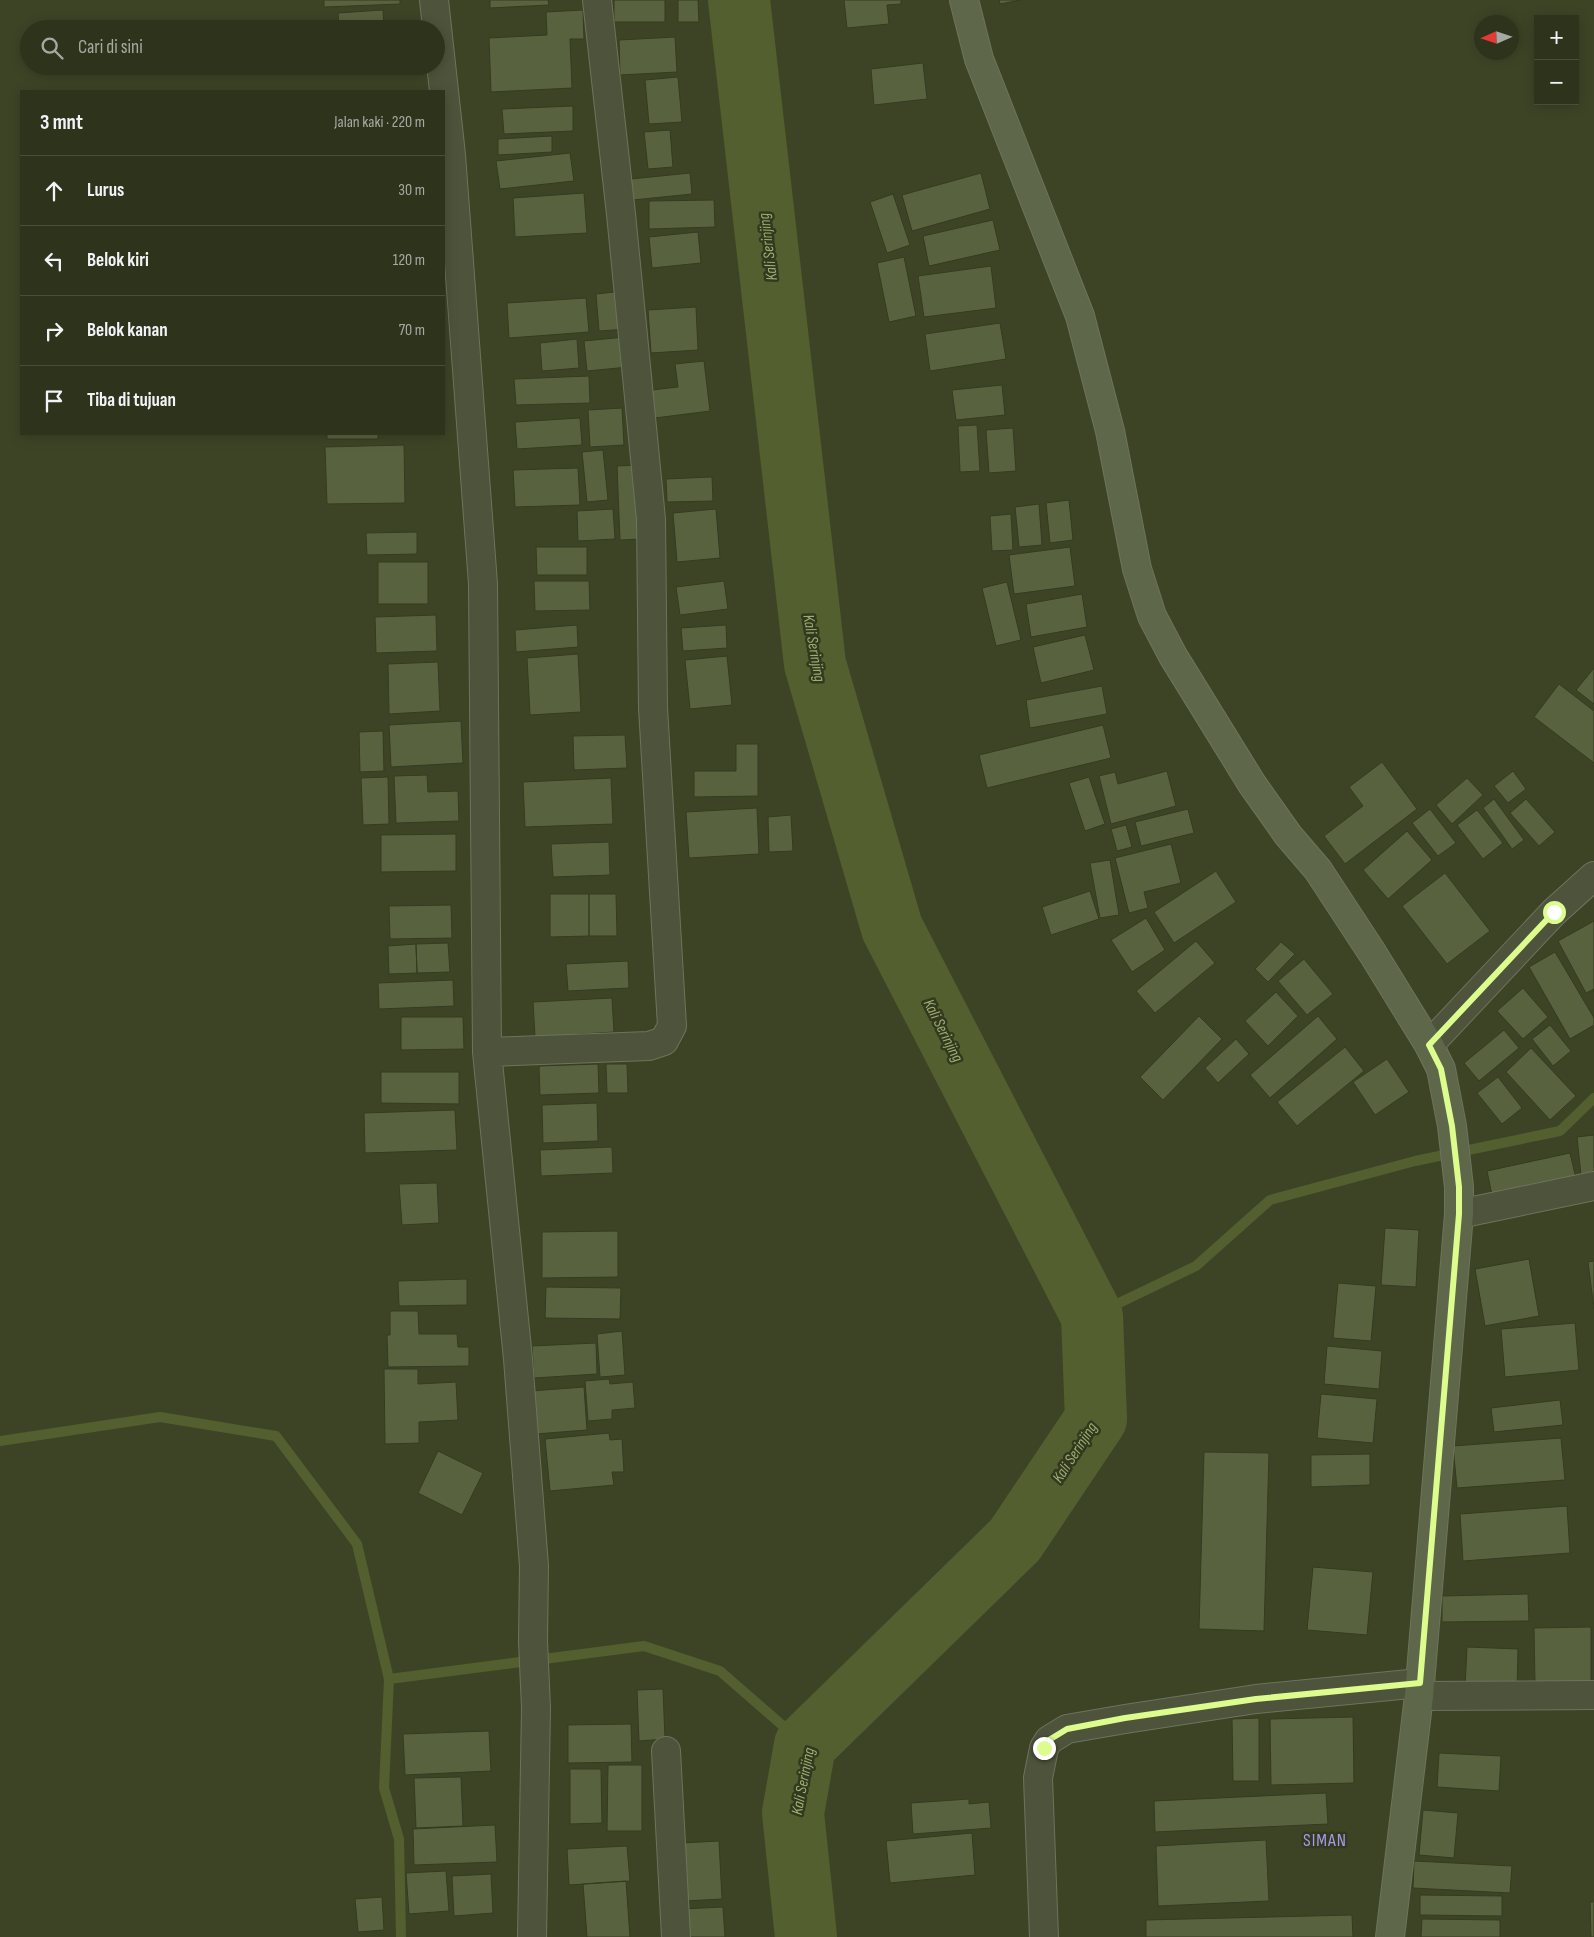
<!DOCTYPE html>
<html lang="id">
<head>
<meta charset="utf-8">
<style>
	body { margin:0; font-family:"Sofia Sans Condensed",sans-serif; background:#3a3f29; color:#f1f3f6 }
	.controls { position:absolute; right:15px; top:15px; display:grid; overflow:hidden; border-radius:0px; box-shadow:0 2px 12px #0003 }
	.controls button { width:45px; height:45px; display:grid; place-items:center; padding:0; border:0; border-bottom:1px solid #494e3b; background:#2e331c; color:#f1f3f6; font:25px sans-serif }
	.compass { position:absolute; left:1474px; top:15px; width:45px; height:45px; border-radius:50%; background:#2e331c; box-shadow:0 2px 12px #0003; rotate:267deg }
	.stop { position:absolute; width:15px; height:15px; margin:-11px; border:4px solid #dcfc8e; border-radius:50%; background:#fff }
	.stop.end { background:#dcfc8e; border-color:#fff; box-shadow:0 1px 5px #0008 }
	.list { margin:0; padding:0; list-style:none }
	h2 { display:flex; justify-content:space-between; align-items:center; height:65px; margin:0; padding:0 20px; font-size:21px }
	h2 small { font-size:16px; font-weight:400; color:#a7aaa3 }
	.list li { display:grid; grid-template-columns:32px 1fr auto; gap:15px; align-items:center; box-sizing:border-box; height:70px; padding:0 20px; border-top:1px solid #494e3b }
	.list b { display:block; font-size:19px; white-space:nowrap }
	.list em { font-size:16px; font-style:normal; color:#a7aaa3 }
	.icon { flex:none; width:28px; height:28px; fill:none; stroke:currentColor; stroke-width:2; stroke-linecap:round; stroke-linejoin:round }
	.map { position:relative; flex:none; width:1594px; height:1937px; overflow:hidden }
	.search { position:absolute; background:#2e331c; box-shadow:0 2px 12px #0003; left:20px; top:20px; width:425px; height:55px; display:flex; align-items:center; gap:12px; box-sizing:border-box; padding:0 18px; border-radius:28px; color:#a7aaa3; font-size:19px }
	.panel { position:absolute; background:#2e331c; box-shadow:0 2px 12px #0003; left:20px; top:90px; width:425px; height:345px; border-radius:0px }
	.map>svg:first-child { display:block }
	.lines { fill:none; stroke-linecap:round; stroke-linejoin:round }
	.stream { stroke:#535f2f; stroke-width:10 }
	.river { stroke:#535f2f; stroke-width:62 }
	.building { fill:#59623f; stroke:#343b21 }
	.minor-casing { stroke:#6d745c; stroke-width:30 }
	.secondary-casing { stroke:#6d745c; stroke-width:30 }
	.minor { stroke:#4d543b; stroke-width:28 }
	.secondary { stroke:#5e6749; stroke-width:28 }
	.route { stroke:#dcfc8e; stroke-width:6 }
	.labels { text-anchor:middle; stroke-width:5; stroke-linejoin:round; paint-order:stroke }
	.water-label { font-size:16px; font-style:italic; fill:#9ead70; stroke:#32391f }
	.quarter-label { font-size:18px; letter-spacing:1px; fill:#a49ce8; stroke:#32391f }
</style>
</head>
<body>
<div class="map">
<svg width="1594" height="1937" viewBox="0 0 1594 1937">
	<rect width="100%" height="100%" fill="#3d4426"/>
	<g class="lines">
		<path class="stream" d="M1092 1316 1196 1266 1270 1200 1415 1161 1560 1131 1594 1098
			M0 1441 160 1417 276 1436 357 1544 389 1679 644 1646 720 1671 805 1745
			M389 1679 384 1788 399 1839 401 1937"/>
		<path class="river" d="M739 0 815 664 892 928 1092 1316 1096 1419 1015 1540 805 1745 793 1813 806 1937"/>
	</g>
	<path class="building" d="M324 0H400V4L324 7Z
		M490 0H548L549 5 490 8Z
		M614 0H665V22H614Z
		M678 0H698L699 22H678Z
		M844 0H901V4L887 5 889 24 847 28Z
		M999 0H1021L1000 4Z
		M383 10 384 29H339L338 13Z
		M583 10 584 39H570L572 88 491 92 489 38 547 35 546 12Z
		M675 37 677 72 620 75 619 40Z
		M923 63 927 99 874 105 871 69Z
		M678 77 682 122 649 124 645 80Z
		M573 106V131L504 134 502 109Z
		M670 130 673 167 648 169 644 132Z
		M552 136V152L498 155V139Z
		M570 153 574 181 500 189 496 161Z
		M690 173 692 194 633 200 631 179Z
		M981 173 990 209 912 231 902 195Z
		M584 193 587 233 515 237 513 198Z
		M893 194 910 245 887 253 870 202Z
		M714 200 715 227 649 229V201Z
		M993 220 1000 250 929 266 923 236Z
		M698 232 701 263 652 268 649 237Z
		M904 257 916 316 889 322 877 263Z
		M991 266 996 308 924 317 918 276Z
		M624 291 628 329 599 331 596 294Z
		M586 298 589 332 509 338 507 303Z
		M696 307 698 350 651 353 648 310Z
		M1000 323 1006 359 930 371 925 334Z
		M625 337 628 367 587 371 584 341Z
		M577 339 579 368 542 371 540 343Z
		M704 361 710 411 655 418 652 390 678 387 675 364Z
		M589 376 590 403 516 405 514 379Z
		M1002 385 1005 415 956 420 952 390Z
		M622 408 624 445 590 447 588 410Z
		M580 418 582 445 517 449 515 422Z
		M977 425 980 471 960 472 958 426Z
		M1013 428 1016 471 989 473 986 430Z
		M327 434H378V439H327Z
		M404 445 405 503 327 504 325 447Z
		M603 450 608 500 587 502 582 452Z
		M639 465 642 539 620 540 617 466Z
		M578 468 580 505 515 507 513 470Z
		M712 477 713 501 667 502 666 479Z
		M1069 500 1073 540 1050 543 1046 503Z
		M1039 504 1042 545 1019 547 1015 507Z
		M613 509 615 539 578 541 577 511Z
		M716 509 720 558 677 562 673 513Z
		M1011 514 1013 550 992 551 990 516Z
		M417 532V554L367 555 366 533Z
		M536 547H587V575H537Z
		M1070 547 1075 586 1014 594 1009 555Z
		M378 562H428V604H378Z
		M534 581H589L590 610 535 611Z
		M724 581 728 609 680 615 676 587Z
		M1007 582 1021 640 996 646 982 588Z
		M1082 594 1087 627 1031 637 1026 604Z
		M436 615 437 651 376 653 375 617Z
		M577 625 578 647 516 652 515 630Z
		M726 625 727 648 683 651 681 628Z
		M1085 635 1094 670 1041 683 1033 647Z
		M578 654 581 712 530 715 527 658Z
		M727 656 732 705 690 709 685 660Z
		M438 662 440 711 389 714 388 664Z
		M1594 668V704L1576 690Z
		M1559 684 1594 711V763L1534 717Z
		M1102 686 1107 714 1030 728 1026 700Z
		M461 721 463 763 391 767 389 725Z
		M1103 725 1111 758 987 788 979 755Z
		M383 731 384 771 360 772 359 732Z
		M625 735 627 768 574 770 573 736Z
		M736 744H758V796L694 797V771H736Z
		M1382 762 1417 809 1345 864 1324 836 1363 806 1349 787Z
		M1167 771 1176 806 1111 824 1099 776 1115 772 1118 784Z
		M1513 771 1526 789 1508 803 1494 786Z
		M427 775 428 792 458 791 459 821 396 823 394 776Z
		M388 777 389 824 363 825 361 778Z
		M1089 777 1105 824 1085 831 1069 783Z
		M611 778 613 824 525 827 523 782Z
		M1467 778 1483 795 1452 824 1436 805Z
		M1494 799 1524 840 1512 849 1483 808Z
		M1526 799 1555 832 1539 846 1510 813Z
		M757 808 759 854 689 858 686 812Z
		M1188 809 1194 833 1141 846 1135 822Z
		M1430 809 1456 843 1438 856 1412 823Z
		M1477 810 1503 843 1483 859 1457 825Z
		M791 815 793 851 769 852 768 817Z
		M1126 825 1132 847 1117 851 1111 829Z
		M1407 831 1432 860 1388 899 1363 870Z
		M456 834V871L381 872V835Z
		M609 842 610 875 553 877 551 844Z
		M1171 844 1181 883 1144 892 1148 908 1129 913 1115 858Z
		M1110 860 1119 915 1100 918 1090 863Z
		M1216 871 1236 902 1174 943 1154 912Z
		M1445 873 1490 931 1447 964 1402 906Z
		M1090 891 1099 919 1051 935 1042 907Z
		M550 894H589V936L550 937Z
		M589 894H616L617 936H589Z
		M451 905 452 938 390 939 389 906Z
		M1146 918 1165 950 1132 972 1111 940Z
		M1594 921V989L1586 993 1558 941Z
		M1196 941 1215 963 1155 1013 1136 991Z
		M1281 942 1295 954 1268 982 1255 969Z
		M448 943 450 972 417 973 416 944Z
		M416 944 417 973 389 974 388 946Z
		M1555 952 1594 1018V1025L1570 1039 1529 967Z
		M1304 959 1333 994 1307 1015 1278 981Z
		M628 961 629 988 568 991 566 964Z
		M453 980 454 1006 379 1009 378 983Z
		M1523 988 1548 1017 1523 1039 1497 1011Z
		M1276 992 1298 1016 1268 1046 1245 1021Z
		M612 998 614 1032 535 1037 533 1002Z
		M1199 1016 1222 1039 1163 1100 1140 1077Z
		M1318 1016 1337 1039 1270 1098 1250 1075Z
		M401 1017H463L464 1049 401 1050Z
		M1550 1025 1571 1051 1553 1066 1532 1039Z
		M1504 1030 1519 1048 1479 1081 1464 1063Z
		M1236 1039 1249 1054 1218 1083 1205 1068Z
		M1345 1047 1364 1071 1297 1126 1277 1102Z
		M1531 1048 1576 1096 1550 1120 1506 1072Z
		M1387 1059 1409 1092 1375 1115 1353 1082Z
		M598 1064 599 1093 540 1095 539 1066Z
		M606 1064H627L628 1093H607Z
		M381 1072H459V1104L381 1103Z
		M1498 1077 1522 1108 1502 1124 1477 1093Z
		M597 1103 598 1141 543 1143 542 1105Z
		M455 1110 457 1150 365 1153 364 1113Z
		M1594 1135V1174L1581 1175 1577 1137Z
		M612 1147 613 1173 541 1176 540 1150Z
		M1570 1153 1577 1183 1493 1200 1487 1171Z
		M437 1183 439 1223 402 1225 399 1184Z
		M1385 1228 1419 1230 1416 1287 1381 1285Z
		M618 1231V1277L542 1278V1232Z
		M1529 1259 1539 1316 1485 1326 1475 1269Z
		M1594 1261V1309L1588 1262Z
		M467 1279V1305L399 1306 398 1281Z
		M1338 1283 1376 1286 1371 1341 1333 1338Z
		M546 1287 621 1288 620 1319 545 1318Z
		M390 1311H418L419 1334H457L458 1347H469V1366L388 1367 387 1335H390Z
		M1575 1323 1579 1370 1505 1377 1501 1329Z
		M622 1331 625 1375 600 1377 597 1334Z
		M596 1343 597 1374 534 1378 532 1346Z
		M1327 1346 1382 1351 1379 1389 1324 1384Z
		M384 1369H418V1384L456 1382 458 1420 419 1422V1443L385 1444Z
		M609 1379 610 1384 633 1382 635 1408 612 1410V1419L588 1421 585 1381Z
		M584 1387 587 1430 535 1434 531 1391Z
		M1321 1394 1377 1399 1373 1443 1317 1438Z
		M1560 1400 1563 1425 1494 1432 1491 1408Z
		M609 1433 610 1440 622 1439 624 1472H612L614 1485 550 1491 545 1439Z
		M1561 1438 1565 1480 1457 1488 1453 1446Z
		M438 1451 483 1473 462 1515 418 1493Z
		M1204 1452 1269 1453 1264 1631 1199 1629Z
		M1370 1454V1485L1311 1487V1455Z
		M1567 1506 1570 1553 1463 1561 1460 1514Z
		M1313 1567 1373 1572 1367 1635 1307 1630Z
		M1528 1594 1529 1621 1442 1622V1596Z
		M1591 1627V1683L1535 1684 1534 1628Z
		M1467 1647 1518 1649 1517 1690 1465 1688Z
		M663 1689 665 1739 639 1741 637 1690Z
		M1353 1717 1354 1783 1271 1785 1270 1719Z
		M1259 1718V1781H1233L1232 1719Z
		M631 1724 632 1762 568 1763V1725Z
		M489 1731 491 1771 405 1775 403 1734Z
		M1439 1753 1501 1756 1499 1791 1437 1787Z
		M608 1765H642V1831H607Z
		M570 1769H601L602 1823 570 1824Z
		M461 1777 463 1826 416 1828 414 1778Z
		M1326 1793 1328 1824 1155 1832 1154 1801Z
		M969 1799V1804L989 1802 991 1828 913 1834 911 1803Z
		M1423 1810 1458 1813 1454 1858 1419 1855Z
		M495 1825 497 1862 414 1865 413 1829Z
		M972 1833 975 1875 890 1883 886 1841Z
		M1266 1840 1269 1901 1158 1906 1156 1846Z
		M719 1841 722 1899 685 1901 682 1843Z
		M627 1846 630 1881 569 1885 567 1849Z
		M1414 1861 1512 1866 1510 1893 1413 1888Z
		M446 1871 449 1911 409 1914 406 1873Z
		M491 1874 493 1913 454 1916 452 1876Z
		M626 1881 630 1937H587L583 1884Z
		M1420 1895 1502 1896V1916L1420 1915Z
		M382 1897 384 1930 358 1932 355 1899Z
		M1590 1902H1594V1937H1591Z
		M723 1907 725 1937H685L683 1909Z
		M1352 1915 1353 1937H1146V1920Z
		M1422 1919 1500 1920V1937H1421Z"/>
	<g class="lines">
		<defs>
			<path id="minor" d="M434 0 451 155 483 584 487 1052 518 1359 534 1566 533 1641 536 1708 532 1937
				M1429 1045 1554 912 1594 876
				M487 1052 649 1046 664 1041 672 1026 653 708 651 519 621 214 597 0
				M1459 1214 1594 1186
				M1419 1696 1594 1695
				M666 1751 676 1937
				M1044 1937 1038 1778 1044 1748 1049 1740 1067 1729 1125 1719 1256 1699 1420 1683"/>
			<path id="secondary" d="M964 0 979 59 1080 316 1110 431 1137 569 1152 616 1173 656 1252 784 1288 835 1318 870 1373 954 1429 1045 1441 1069 1452 1126 1459 1187V1214L1419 1696 1390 1937"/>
		</defs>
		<use href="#minor" class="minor-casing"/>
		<use href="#secondary" class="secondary-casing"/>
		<use href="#minor" class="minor"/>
		<use href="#secondary" class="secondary"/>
	</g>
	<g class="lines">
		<path class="route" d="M1044 1748 1049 1740 1067 1729 1125 1718 1256 1699 1420 1683 1459 1214V1187L1452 1126 1441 1069 1429 1045 1554 912"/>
	</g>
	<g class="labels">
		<g class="water-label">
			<text transform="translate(767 247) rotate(-97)" y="6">Kali Serinjing</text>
			<text transform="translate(815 648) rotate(80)" y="6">Kali Serinjing</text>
			<text transform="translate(944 1030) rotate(63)" y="6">Kali Serinjing</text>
			<text transform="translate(1074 1452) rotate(-57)" y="6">Kali Serinjing</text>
			<text transform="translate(802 1781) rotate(-79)" y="6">Kali Serinjing</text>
		</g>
		<g class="quarter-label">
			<text x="1325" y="1846">SIMAN</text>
		</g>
	</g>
</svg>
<div class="controls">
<button>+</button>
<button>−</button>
</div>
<svg class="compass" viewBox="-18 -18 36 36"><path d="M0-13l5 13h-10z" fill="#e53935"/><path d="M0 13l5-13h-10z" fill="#a7aaa3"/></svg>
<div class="stop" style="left:1554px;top:912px"></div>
<div class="stop end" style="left:1044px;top:1748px"></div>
<div class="search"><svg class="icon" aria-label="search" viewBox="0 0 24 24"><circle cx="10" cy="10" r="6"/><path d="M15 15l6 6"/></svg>Cari di sini</div>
<section class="panel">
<h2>3 mnt<small>Jalan kaki · 220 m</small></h2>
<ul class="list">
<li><svg class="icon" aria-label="ahead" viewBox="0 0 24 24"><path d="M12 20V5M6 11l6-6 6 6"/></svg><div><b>Lurus</b></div><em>30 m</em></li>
<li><svg class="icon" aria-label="left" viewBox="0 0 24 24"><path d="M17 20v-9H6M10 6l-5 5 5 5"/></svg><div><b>Belok kiri</b></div><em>120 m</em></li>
<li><svg class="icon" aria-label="right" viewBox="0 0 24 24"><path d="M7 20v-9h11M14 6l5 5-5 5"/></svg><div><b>Belok kanan</b></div><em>70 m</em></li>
<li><svg class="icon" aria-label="arrive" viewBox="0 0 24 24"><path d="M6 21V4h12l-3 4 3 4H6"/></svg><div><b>Tiba di tujuan</b></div></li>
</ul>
</section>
</div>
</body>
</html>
